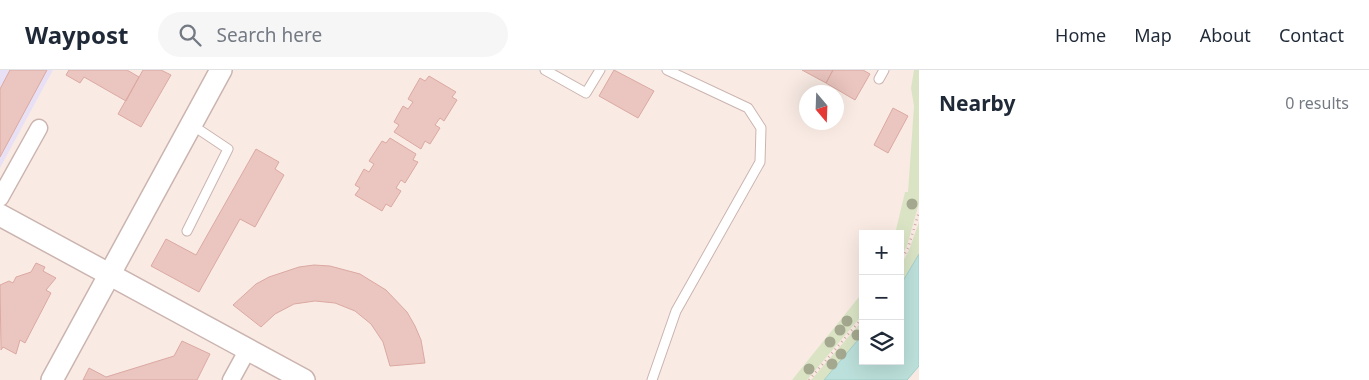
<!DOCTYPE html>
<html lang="en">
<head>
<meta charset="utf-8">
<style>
	body { margin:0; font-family:"Noto Sans",sans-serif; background:#f6f6f7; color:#1f2937 }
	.controls { position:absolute; right:15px; bottom:15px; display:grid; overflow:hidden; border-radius:0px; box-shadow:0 5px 20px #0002 }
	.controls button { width:45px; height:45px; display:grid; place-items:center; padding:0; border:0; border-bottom:1px solid #e0e1e3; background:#fff; color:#1f2937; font:25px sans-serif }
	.compass { position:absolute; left:799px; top:15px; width:45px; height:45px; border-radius:50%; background:#fff; box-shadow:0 5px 20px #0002; rotate:161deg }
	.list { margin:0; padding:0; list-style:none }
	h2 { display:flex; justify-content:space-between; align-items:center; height:65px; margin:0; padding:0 20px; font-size:21px }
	h2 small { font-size:16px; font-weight:400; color:#747a83 }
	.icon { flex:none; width:28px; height:28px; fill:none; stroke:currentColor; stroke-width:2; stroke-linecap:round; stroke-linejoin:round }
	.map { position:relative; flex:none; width:919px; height:310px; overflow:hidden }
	header { display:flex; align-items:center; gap:30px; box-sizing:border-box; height:70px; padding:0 25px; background:#fff; border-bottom:1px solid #e0e1e3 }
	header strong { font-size:24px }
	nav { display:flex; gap:28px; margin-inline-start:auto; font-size:18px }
	.search { width:350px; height:45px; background:#f6f6f7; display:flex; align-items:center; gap:12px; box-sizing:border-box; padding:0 18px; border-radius:28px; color:#747a83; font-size:19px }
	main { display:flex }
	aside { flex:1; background:#fff }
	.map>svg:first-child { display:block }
	.education { fill:#e8e1f5 }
	.green { fill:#dae4c5 }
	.water { fill:#bce0db; stroke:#a3d0cb }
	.building { fill:#ebc5bf; stroke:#dba9a2 }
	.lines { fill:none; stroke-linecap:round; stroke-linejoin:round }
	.service-casing { stroke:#cbb4af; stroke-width:11 }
	.minor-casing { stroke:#cbb4af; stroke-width:19 }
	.tertiary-casing { stroke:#cbb4af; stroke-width:24 }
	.path { stroke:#cfa8a3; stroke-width:2.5; stroke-dasharray:1 4; stroke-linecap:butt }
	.service { stroke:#fff; stroke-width:9 }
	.minor { stroke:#fff; stroke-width:16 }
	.tertiary { stroke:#fff; stroke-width:21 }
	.tree { fill:#a4a88e }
</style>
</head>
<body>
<header>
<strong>Waypost</strong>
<div class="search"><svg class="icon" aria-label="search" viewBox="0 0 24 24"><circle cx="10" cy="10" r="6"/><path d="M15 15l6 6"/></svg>Search here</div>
<nav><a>Home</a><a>Map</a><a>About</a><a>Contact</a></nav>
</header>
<main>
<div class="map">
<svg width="919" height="310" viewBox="0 0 919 310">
	<rect width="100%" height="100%" fill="#f9ebe4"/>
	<path class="education" d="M0 0H53L0 98Z"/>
	<path class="green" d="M914 0H919V133L907 176 900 188V164H895L905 122H908L914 36 911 18Z
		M919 152V184L900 216V197L909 180Z
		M863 222V244L807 310H792Z
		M863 250V264L824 310H811Z"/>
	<path class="water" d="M919 184V296L907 310H824L863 264V291H900V216Z"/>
	<path class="building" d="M10 0H47L0 87V19Z
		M69 0H127L139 7 126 31 84 7 80 13 66 5Z
		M143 0H161L171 5 141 57 118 44Z
		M614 0 654 21 638 48 599 26Z
		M802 0H833L826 13Z
		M833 0H863L870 4 855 30 826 13Z
		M429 6 456 22 452 27 457 30 444 51 440 48 435 55 440 58 430 74 425 71 421 79 394 62 399 55 394 52 403 36 408 39 413 32 408 29 420 8 425 11Z
		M893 38 908 46 888 83 874 75Z
		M390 68 416 84 413 90 418 92 405 113 401 110 396 118 401 121 391 137 386 134 382 141 355 125 360 118 355 115 364 99 369 102 374 94 369 91 382 71 386 73Z
		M256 79 279 92 275 99 284 105 255 157 240 149 199 222 151 196 166 169 196 185Z
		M36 193 45 197 43 201 56 208 46 220 51 223 25 273 20 270 16 284 3 277 1 280 0 215 9 211 13 213 16 207 31 202Z
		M314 195 330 196 360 204 386 220 407 242 415 256 421 270 425 293 390 296 383 272 371 254 355 241 335 233 315 231 294 234 275 244 261 257 233 235 256 214 269 207 299 197Z
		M182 271 210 284 197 310H83L89 298 106 307 174 286Z"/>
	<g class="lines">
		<defs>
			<path id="service" d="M545 0 586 23 600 0
				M879 9 884 0
				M187 161 228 79 192 55
				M652 310 676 241 760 92 761 58 748 38 667 0"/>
			<path id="minor" d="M0 128 39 58
				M231 310 248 279"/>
			<path id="tertiary" d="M0 145 304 310
				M52 310 221 0"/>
		</defs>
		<use href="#service" class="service-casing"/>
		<use href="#minor" class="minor-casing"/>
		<use href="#tertiary" class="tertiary-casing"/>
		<path class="path" d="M900 192 908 178 919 142
			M809 310 863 247"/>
		<use href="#service" class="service"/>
		<use href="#minor" class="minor"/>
		<use href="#tertiary" class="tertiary"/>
	</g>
	<g class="tree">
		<circle cx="912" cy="134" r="5.5"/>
		<circle cx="847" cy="251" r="5.5"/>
		<circle cx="840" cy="260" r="5.5"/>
		<circle cx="857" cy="265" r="5.5"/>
		<circle cx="830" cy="272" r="5.5"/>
		<circle cx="841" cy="284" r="5.5"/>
		<circle cx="832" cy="294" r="5.5"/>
		<circle cx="809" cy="299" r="5.5"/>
	</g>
</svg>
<div class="controls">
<button>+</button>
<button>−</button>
<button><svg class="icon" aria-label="layers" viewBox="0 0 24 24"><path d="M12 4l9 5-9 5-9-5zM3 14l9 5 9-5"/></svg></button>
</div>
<svg class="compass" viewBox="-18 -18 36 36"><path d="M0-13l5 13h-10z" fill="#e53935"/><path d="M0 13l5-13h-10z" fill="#747a83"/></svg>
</div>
<aside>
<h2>Nearby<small>0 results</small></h2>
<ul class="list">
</ul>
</aside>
</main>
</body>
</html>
